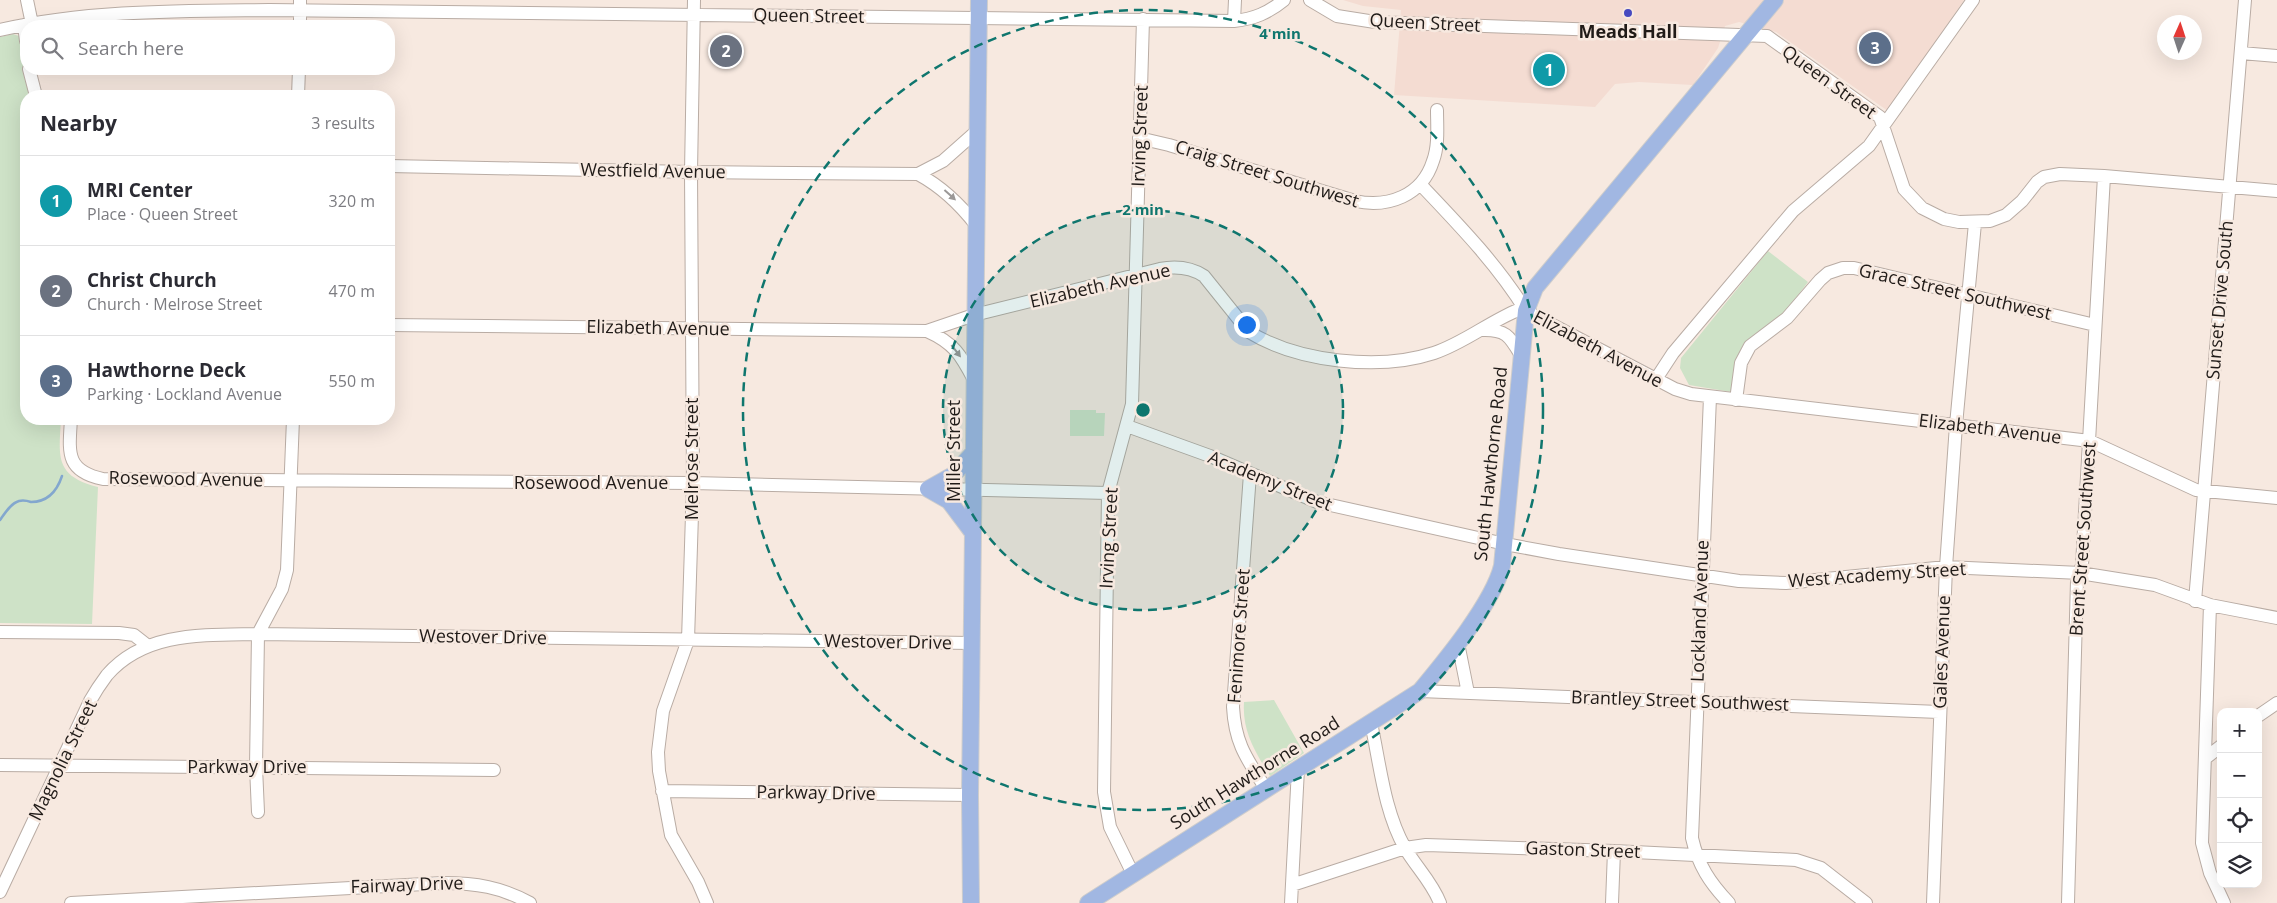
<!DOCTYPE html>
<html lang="en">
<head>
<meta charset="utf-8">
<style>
	body { margin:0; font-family:"Open Sans",sans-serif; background:#f7f7f7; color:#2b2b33 }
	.controls { position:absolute; right:15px; bottom:15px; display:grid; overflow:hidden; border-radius:10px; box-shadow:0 5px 20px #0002 }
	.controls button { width:45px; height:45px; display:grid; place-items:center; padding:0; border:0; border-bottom:1px solid #e1e1e2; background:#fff; color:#2b2b33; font:25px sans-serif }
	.compass { position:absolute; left:2157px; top:15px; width:45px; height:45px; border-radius:50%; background:#fff; box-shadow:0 5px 20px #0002; rotate:3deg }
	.you { position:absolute; left:1246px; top:324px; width:18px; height:18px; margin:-12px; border:4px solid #fff; border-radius:50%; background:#1a73e8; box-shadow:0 0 0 8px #1a73e833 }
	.badge { display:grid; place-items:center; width:32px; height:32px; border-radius:50%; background:#d93025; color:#fff; font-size:16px; font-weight:700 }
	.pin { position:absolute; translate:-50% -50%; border:2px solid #fff; box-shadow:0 1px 5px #0006 }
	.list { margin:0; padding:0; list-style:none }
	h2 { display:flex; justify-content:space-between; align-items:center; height:65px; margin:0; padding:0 20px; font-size:21px }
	h2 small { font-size:16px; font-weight:400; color:#7c7c81 }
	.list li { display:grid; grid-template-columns:32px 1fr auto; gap:15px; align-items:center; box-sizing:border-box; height:90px; padding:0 20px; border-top:1px solid #e1e1e2 }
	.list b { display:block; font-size:19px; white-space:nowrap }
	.list p { margin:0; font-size:16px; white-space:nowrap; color:#7c7c81 }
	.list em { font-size:16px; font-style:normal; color:#7c7c81 }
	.icon { flex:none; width:28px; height:28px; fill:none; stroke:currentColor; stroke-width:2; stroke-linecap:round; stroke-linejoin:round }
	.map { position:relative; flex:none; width:2277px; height:903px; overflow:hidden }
	.search { position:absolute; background:#fff; box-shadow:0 5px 20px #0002; left:20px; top:20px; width:375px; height:55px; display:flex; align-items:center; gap:12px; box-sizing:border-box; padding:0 18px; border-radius:20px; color:#7c7c81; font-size:19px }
	.panel { position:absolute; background:#fff; box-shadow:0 5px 20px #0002; left:20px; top:90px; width:375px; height:335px; border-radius:20px }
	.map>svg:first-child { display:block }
	.medical { fill:#f4dcd2 }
	.green { fill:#cee2c7 }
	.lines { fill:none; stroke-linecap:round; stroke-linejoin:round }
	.stream { stroke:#83a7ce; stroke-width:2.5 }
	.minor-casing { stroke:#b9aca4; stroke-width:14 }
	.major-casing { stroke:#cecdcc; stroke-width:18 }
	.minor { stroke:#fff; stroke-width:12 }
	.major { stroke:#a1b7e2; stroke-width:16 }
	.oneway { fill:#9b9897 }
	.ring { fill:none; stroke:#0f766e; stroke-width:2.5; stroke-dasharray:9 6 }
	.poi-dot { fill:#474ac0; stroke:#f7e9e0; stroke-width:2 }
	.labels { text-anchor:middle; stroke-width:5; stroke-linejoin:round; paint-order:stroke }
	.street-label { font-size:18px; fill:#201b18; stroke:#f7e9e0 }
	.poi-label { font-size:18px; font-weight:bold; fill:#201b18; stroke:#f7e9e0 }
	.centre { fill:#0f766e; stroke:#f7e9e0; stroke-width:2.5 }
	.ring-label { font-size:15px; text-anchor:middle; font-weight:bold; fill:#0f766e; stroke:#f7e9e0; stroke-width:5; stroke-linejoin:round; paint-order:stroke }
</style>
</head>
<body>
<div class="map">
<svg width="2277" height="903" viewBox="0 0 2277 903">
	<rect width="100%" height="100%" fill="#f7e9e0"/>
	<path class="medical" d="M1343 0H1964L1888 111 1776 32 1739 22 1725 26 1718 48 1693 85 1639 82 1615 84 1595 107 1394 95 1401 10 1363 6Z"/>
	<path class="green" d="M13 34 19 36 22 41 28 88 32 96H26V419H61C59 456 54 476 98 487L92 624 0 623V37Z
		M1768 251 1808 282 1787 310 1735 366 1731 392 1689 385 1680 368 1681 358Z
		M1070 410H1096V413H1105L1104 436H1070Z
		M1274 700 1304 753 1270 776C1255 752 1242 731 1244 702Z"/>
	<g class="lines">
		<path class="stream" d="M0 520C5 513 11 503 19 501 23 500 28 501 31 502 48 502 57 491 62 476"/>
		<defs>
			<path id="minor" d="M27 0 32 24
				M694 0 691 172 693 483 688 640 663 711 658 752 659 771 671 835 698 882 707 903
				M1310 0 1337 16 1375 22 1767 36 1880 117 1904 189 1922 208 1944 219 1959 222 1990 221 2006 215 2022 201 2037 182 2044 177 2060 174 2104 176 2277 191
				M1234 21 1235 0
				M24 25 26 41
				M300 26V0
				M0 30C88 10 180 11 269 10L1234 21C1254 19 1268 13 1284 0
				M2241 53 2277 56
				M29 69 36 96
				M298 96 299 69
				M1139 138 1169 145 1355 201C1388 208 1422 196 1433 161 1439 145 1437 126 1437 110
				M389 166 691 172 918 174 943 161 978 130
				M918 174C942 187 959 203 976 225
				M1420 184C1458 224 1497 264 1526 311
				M389 325 927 331 974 315 1160 269C1176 266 1190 267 1204 276L1249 332C1298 362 1379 371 1434 353 1464 343 1489 322 1518 310L1526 311 1675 389 1691 394 2090 441 2196 490 2277 498
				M1482 330C1507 329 1510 337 1522 357
				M927 331C954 343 961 355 974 380
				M1656 379 1673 353 1793 211 1869 146 1973 0
				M1710 397 1692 838C1698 865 1710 883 1729 903
				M1736 400 1741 363 1750 346 1787 318 1820 280 1828 273 1843 268H1854L2095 325
				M71 419C69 452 65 471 103 479L693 483 1108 493
				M1127 426 1210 456 1317 502 1505 544 1559 554 1739 581 1786 583 1946 567 2080 573 2155 585 2210 605 2277 618
				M1250 474 1233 707C1235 744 1247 759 1266 789
				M2195 601 2245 0
				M2210 605 2202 843 2210 873 2224 903
				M0 632 119 633 134 635 148 646
				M1458 643 1468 693
				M1420 691 1939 712
				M2258 716 2277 703
				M1371 723C1380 764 1384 811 1405 848 1416 867 1432 882 1440 903
				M2207 757 2221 746
				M0 765 494 770
				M662 791 970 795
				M258 812 256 767 258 634 282 589 287 570 293 419
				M1133 874 1110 827 1104 792 1108 493 1132 404 1143 19
				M1292 885 1405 848 1426 845 1614 851 1796 860 1821 868 1866 903
				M0 892 90 701C95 692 101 683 107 675 145 631 205 635 258 634L972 643
				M71 903 443 883C476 883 501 887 530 903
				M1291 903 1298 769
				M1612 903 1614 851
				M1933 903 1946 567 1956 425 1975 223
				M2068 903 2077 581 2082 565 2104 176"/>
			<path id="major" d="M928 489 949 501 973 533
				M928 489 953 475 974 452
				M971 903 970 795 979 0
				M1088 903 1420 691C1445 661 1493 603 1502 566L1526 311 1535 288 1775 0"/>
		</defs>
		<use href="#minor" class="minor-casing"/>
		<use href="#major" class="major-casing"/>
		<use href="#minor" class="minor"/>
		<use href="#major" class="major"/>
	</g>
	<defs><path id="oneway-solid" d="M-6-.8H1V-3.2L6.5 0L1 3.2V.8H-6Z" transform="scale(1.25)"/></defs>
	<g class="oneway">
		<use href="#oneway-solid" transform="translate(950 195) rotate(42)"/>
		<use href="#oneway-solid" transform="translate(956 351) rotate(52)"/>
	</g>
	<circle cx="1143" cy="410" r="200" fill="#0f766e" fill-opacity=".12"/>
	<g class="ring">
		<circle cx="1143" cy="410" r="200"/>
		<circle cx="1143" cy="410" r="400"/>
	</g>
	<circle class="poi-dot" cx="1628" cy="13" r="5"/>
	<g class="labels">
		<g class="street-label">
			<text transform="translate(809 16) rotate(1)" y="6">Queen Street</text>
			<text transform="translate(1425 23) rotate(3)" y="6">Queen Street</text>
			<text transform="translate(1829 82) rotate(36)" y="6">Queen Street</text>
			<text transform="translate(1140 136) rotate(-88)" y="6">Irving Street</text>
			<text transform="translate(653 171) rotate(1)" y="6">Westfield Avenue</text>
			<text transform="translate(1267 174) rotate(17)" y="6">Craig Street Southwest</text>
			<text transform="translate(1100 286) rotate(-13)" y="6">Elizabeth Avenue</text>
			<text transform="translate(1955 292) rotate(13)" y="6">Grace Street Southwest</text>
			<text transform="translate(2220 300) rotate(-85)" y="6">Sunset Drive South</text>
			<text transform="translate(658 328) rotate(1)" y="6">Elizabeth Avenue</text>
			<text transform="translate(1598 349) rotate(28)" y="6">Elizabeth Avenue</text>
			<text transform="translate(1990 429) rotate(7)" y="6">Elizabeth Avenue</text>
			<text transform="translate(954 451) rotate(-90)" y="6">Miller Street</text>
			<text transform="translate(692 459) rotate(-90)" y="6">Melrose Street</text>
			<text transform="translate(1491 464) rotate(-84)" y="6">South Hawthorne Road</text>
			<text transform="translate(186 479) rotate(1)" y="6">Rosewood Avenue</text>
			<text transform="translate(1270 481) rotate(22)" y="6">Academy Street</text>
			<text x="591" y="489">Rosewood Avenue</text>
			<text transform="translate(1109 538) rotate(-87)" y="6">Irving Street</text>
			<text transform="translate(2083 539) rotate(-86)" y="6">Brent Street Southwest</text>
			<text transform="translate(1877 575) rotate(-4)" y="6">West Academy Street</text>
			<text transform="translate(1700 611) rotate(-88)" y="6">Lockland Avenue</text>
			<text transform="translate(1239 636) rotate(-86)" y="6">Fenimore Street</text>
			<text transform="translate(483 637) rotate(1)" y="6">Westover Drive</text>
			<text transform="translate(888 642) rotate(1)" y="6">Westover Drive</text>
			<text transform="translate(1942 652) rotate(-88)" y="6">Gales Avenue</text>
			<text transform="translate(1680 701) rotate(2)" y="6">Brantley Street Southwest</text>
			<text transform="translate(63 760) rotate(-64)" y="6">Magnolia Street</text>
			<text x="247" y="773">Parkway Drive</text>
			<text transform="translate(1255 773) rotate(-32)" y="6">South Hawthorne Road</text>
			<text transform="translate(816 793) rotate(1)" y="6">Parkway Drive</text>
			<text transform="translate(1583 850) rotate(2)" y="6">Gaston Street</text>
			<text transform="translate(407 885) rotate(-2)" y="6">Fairway Drive</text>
		</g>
		<g class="poi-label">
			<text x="1628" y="38">Meads Hall</text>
		</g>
	</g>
	<circle cx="1143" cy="410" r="8" class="centre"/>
	<g class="ring-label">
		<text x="1280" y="39">4 min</text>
		<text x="1143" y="215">2 min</text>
	</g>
</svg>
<div class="controls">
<button>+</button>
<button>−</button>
<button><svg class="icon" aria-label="locate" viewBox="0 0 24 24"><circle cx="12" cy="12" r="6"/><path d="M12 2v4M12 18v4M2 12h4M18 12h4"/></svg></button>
<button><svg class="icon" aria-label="layers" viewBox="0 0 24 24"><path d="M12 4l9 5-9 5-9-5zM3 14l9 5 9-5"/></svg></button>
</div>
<svg class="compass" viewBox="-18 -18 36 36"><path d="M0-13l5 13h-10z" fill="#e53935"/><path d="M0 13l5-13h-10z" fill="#7c7c81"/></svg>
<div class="you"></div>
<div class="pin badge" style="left:1549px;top:70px;background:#0f9aa8">1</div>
<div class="pin badge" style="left:726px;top:51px;background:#6b7280">2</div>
<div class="pin badge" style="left:1875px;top:48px;background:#5c6f8a">3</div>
<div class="search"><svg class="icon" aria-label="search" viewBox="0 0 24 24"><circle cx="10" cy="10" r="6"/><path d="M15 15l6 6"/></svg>Search here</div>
<section class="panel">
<h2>Nearby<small>3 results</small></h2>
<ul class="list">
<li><span class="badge" style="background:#0f9aa8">1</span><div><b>MRI Center</b><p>Place · Queen Street</p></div><em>320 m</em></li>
<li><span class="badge" style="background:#6b7280">2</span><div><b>Christ Church</b><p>Church · Melrose Street</p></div><em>470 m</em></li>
<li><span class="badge" style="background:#5c6f8a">3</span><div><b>Hawthorne Deck</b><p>Parking · Lockland Avenue</p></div><em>550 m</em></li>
</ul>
</section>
</div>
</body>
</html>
